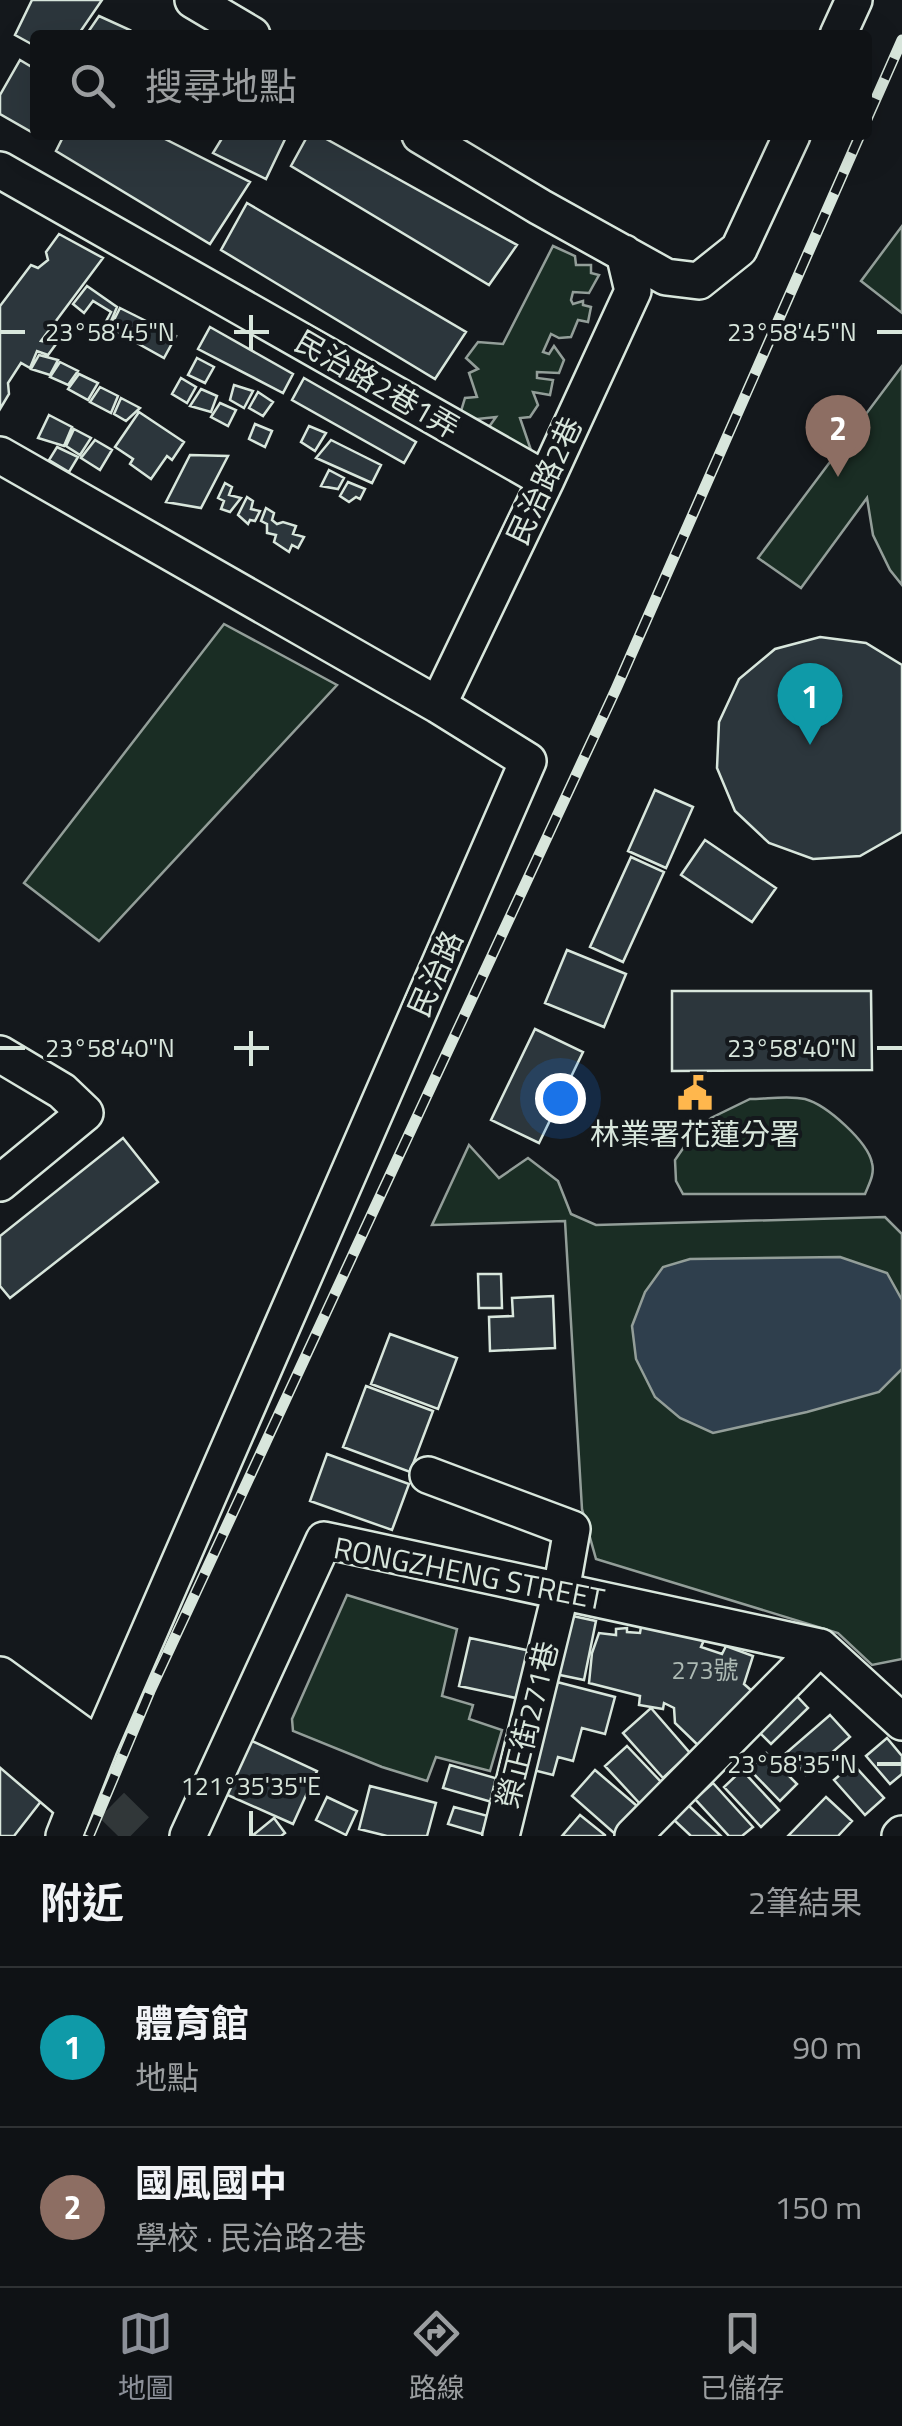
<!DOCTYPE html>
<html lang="zh-TW">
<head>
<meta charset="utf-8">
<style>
	body { margin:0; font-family:"Titillium Web","Noto Sans TC",sans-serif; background:#181b1e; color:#f1f3f6 }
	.you { position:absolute; left:560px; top:1098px; width:35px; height:35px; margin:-25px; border:8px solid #fff; border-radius:50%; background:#1a73e8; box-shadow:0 0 0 15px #1a73e833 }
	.badge { display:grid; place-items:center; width:65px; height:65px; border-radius:50%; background:#8c9099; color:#fff; font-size:32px; font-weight:700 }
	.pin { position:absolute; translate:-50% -82px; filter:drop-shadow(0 2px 5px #0008) }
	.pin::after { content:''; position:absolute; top:52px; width:35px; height:30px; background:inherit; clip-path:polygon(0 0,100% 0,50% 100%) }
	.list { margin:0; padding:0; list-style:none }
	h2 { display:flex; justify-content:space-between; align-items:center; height:130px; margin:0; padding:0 40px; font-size:42px }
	h2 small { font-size:32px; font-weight:400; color:#9b9ea0 }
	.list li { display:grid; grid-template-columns:65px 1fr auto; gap:30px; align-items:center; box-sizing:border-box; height:160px; padding:0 40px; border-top:2px solid #2f3234 }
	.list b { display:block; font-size:38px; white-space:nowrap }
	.list p { margin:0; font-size:32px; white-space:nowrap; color:#9b9ea0 }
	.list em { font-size:32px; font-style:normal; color:#9b9ea0 }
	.icon { flex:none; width:55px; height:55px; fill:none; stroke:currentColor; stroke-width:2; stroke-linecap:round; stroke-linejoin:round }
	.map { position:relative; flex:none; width:902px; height:1836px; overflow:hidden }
	.search { position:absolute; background:#0f1215; box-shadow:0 10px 40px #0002; left:30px; right:30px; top:30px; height:110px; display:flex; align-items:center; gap:25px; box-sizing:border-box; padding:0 35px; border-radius:10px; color:#9b9ea0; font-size:38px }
	.sheet { height:450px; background:#0f1215 }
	nav { display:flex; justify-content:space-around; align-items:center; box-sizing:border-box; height:140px; border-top:2px solid #2f3234; background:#0f1215; font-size:28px; color:#9b9ea0 }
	nav a { display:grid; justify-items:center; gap:5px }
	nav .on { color:#8c9099 }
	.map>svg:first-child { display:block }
	.green { fill:#1a2d24; stroke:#939e99; stroke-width:2.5 }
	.water { fill:#2f3f4d; stroke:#939e99; stroke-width:2.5 }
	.building { fill:#2c363c; stroke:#d8e6dc; stroke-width:2.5 }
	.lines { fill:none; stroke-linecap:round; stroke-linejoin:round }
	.minor-tunnel { stroke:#313739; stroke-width:35; stroke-dasharray:35 18; stroke-linecap:butt }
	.minor-casing { stroke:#d8e6dc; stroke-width:40 }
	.minor { stroke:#14181c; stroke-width:35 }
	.rail-casing { stroke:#d8e6dc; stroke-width:11 }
	.rail { stroke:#14181c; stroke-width:8; stroke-dasharray:22; stroke-linecap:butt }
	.ticks { fill:none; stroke:#d8e6dc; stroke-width:4 }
	.labels { text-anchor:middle; stroke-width:8; stroke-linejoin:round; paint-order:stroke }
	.number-label { font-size:25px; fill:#adbab4 }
	.street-label { font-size:30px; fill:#d8e6dc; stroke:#14181c }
	.poi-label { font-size:30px; fill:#d8e6dc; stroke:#14181c }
	.ticks-label { font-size:25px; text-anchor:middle; fill:#d8e6dc; stroke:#14181c; stroke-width:8; stroke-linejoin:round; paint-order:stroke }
</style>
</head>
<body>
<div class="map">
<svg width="902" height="1836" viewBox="0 0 902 1836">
	<rect width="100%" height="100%" fill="#14181c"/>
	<path class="green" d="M902 226V313L861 281Z
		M553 246 575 256 576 265H591V273L599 275 589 293 573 292 571 300 573 304 583 301V305L591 307 588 322 578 320 571 337 559 338 551 334 543 352 549 354 554 346 564 360 559 373 537 372V378L553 380 550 395 533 392 538 405 530 417 520 418 533 456 481 438 496 417 458 421 465 398 477 397 469 373 478 369 466 358 478 342 503 344Z
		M902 366V585L890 570 873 535 867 498 801 588 758 558Z
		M224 624 337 685 99 941 24 883Z
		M750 1099C767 1099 789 1095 805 1099 827 1105 868 1142 872 1163 875 1174 869 1184 865 1194H683L676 1181 675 1160 686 1144 711 1118Z
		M469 1145 499 1178 528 1158 558 1181 571 1214 596 1225 885 1217 902 1234V1659L872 1665 838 1633 596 1559 582 1509 565 1221 432 1225Z
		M347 1595 457 1629 442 1696 473 1705 469 1719 502 1730 490 1771 436 1757 427 1781 382 1767 293 1731 292 1719Z"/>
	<path class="water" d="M840 1257 887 1273 902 1300V1369L879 1392 807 1412 713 1433 680 1418 655 1397 636 1359 632 1326 645 1292 663 1267 690 1259Z"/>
	<path class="building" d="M32 0H102L78 35H35V46L15 35Z
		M99 16 130 30 127 35H86Z
		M20 60 35 69V134L0 114V95Z
		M64 135H157L250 182 210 244 56 151Z
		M224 135H287L266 179 213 153Z
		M308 135H319L517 245 489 285 291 166Z
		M247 203 466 332 435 379 221 250Z
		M59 234 103 258 41 341 56 344 48 355 37 351 30 368 21 363 8 383 9 394 0 409V306L31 265 38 268 48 260 46 252Z
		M87 286 117 307 109 326 104 325 111 312 93 301 84 313 73 304Z
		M120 308 176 336 164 358 110 328Z
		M210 327 293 374 283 393 198 349Z
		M39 355 58 360 50 375 31 369Z
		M197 358 214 367 205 383 188 375Z
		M60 362 78 371 68 385 50 377Z
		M79 374 98 383 88 400 68 389Z
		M181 378 196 387 187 403 172 394Z
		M304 378 416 442 404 463 292 400Z
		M234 385 253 391 244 408 230 400Z
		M100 387 118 396 111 413 90 402Z
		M201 389 217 396 211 412 190 406Z
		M258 392 273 402 263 416 249 408Z
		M121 398 140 408 126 421 114 414Z
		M220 403 236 410 228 426 211 417Z
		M139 412 184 442 172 460 167 456 151 479 130 464 133 459 115 447Z
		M49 415 72 427 64 446 38 438Z
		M255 424 272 431 265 447 249 439Z
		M309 426 326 433 315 451 301 442Z
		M74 429 91 438 80 455 66 446Z
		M95 440 112 450 100 470 81 458Z
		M331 440 381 465 372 483 316 458Z
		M57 447 78 457 69 472 49 460Z
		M190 455 228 456 201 508 166 502Z
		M329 470 344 478 338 489 321 486Z
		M348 482 365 489 360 499 356 497 349 502 340 496Z
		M225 483 232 487 229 495 241 498 230 512 221 509 224 501 218 498Z
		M247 497 253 501 251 509 260 511 255 521 250 520 248 524 238 515Z
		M266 508 274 513 272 520 277 524 283 522 296 526 293 534 304 537 298 548 292 545 289 552 274 542 276 535 267 533V524L261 521Z
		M820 637 866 643 902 665V832L860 856 813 859 769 843 735 811 717 768 719 722 739 679 775 649Z
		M655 790 693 807 666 868 628 851Z
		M705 840 776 888 752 922 681 875Z
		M631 857 664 872 623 962 590 947Z
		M567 950 626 974 604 1027 545 1003Z
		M672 991H871L872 1070 672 1071Z
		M535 1029 583 1052 539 1143 491 1120Z
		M123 1138 158 1182 10 1298 0 1286V1236Z
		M478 1274H501L502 1308H479Z
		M553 1296 555 1348 490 1351 489 1317 513 1316 512 1298Z
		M390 1334 457 1358 438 1409 371 1384Z
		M366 1386 433 1411 410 1472 343 1447Z
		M327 1454 409 1484 392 1530 310 1501Z
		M568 1615 596 1621 584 1680 555 1674Z
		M651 1626 704 1640 701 1647 722 1654 726 1646 753 1656 744 1684 760 1698 704 1751 675 1723 674 1708 664 1703 663 1709 639 1705 640 1696 589 1683 592 1653 599 1633 616 1635V1629L627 1628V1632L640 1633 641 1627Z
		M470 1638 540 1653 530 1701 459 1686Z
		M557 1682 615 1697 605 1734 582 1728 573 1761 558 1757 553 1775 521 1767Z
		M792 1691 808 1708 771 1744 754 1727Z
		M651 1708 690 1753 663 1778 623 1733Z
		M830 1715 850 1737 806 1775 786 1753Z
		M228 1730 317 1771 293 1824 203 1784Z
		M887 1738 902 1756V1774L890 1784 866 1756Z
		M627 1746 664 1785 642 1806 605 1766Z
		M766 1753 797 1784 780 1801 749 1769Z
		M0 1755 49 1791 14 1836H0Z
		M853 1764 884 1798 865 1815 834 1780Z
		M450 1765 502 1780 495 1803 443 1788Z
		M595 1770 637 1806 614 1833 572 1796Z
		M742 1770 779 1810 761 1827 724 1787Z
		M713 1783 753 1827 742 1836H729L695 1799Z
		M370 1786 436 1803 427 1836H387L359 1829Z
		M327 1797 357 1811 346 1835 316 1820Z
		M826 1797 852 1821 838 1836H788Z
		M688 1805 721 1836H691L674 1820Z
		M454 1807 488 1816 482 1834 448 1824Z
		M580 1815 605 1835V1836H562Z
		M274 1818 285 1833 281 1836H252Z"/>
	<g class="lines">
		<path class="minor-tunnel" d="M74 1768 143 1836"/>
		<defs>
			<path id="minor" d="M193 0 252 35
				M838 35 854 0
				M420 135 540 207 666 277 699 281 739 249 792 135
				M0 170 546 480
				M0 455 438 705 528 761 99 1747 64 1836
				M438 705 546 480 633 291 624 253
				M0 1054 62 1091 85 1113 0 1183
				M428 1475 572 1529 561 1591 501 1836
				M0 1675 99 1747
				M0 1710 74 1768
				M0 1743 75 1807
				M188 1836 324 1540 820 1647 902 1722
				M633 1836 820 1647
				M900 1836 902 1834"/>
		</defs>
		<use href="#minor" class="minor-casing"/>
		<use href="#minor" class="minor"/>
		<defs>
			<path id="rail" d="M867 119 902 40
				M89 1836 150 1691 616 689 860 135"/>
		</defs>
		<use href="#rail" class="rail-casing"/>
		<use href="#rail" class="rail"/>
	</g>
	<path class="ticks" d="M251 315V350M0 332H25M234 332H269M877 332H902M251 1031V1066M0 1048H25M234 1048H269M877 1048H902M877 1764H902M251 1811V1836"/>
	<defs>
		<symbol id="civic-bare" viewBox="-9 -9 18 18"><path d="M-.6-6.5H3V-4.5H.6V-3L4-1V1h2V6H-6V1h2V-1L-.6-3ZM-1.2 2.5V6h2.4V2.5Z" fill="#ffb74d" stroke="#14181c" stroke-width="2.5" paint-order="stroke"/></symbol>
	</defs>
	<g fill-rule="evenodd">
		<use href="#civic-bare" x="670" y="1068" width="50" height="50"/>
	</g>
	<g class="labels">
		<g class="number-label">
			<text x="705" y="1679">273號</text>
		</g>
		<g class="street-label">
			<text transform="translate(377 385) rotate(30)" y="10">民治路2巷1弄</text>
			<text transform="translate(545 481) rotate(-65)" y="10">民治路2巷</text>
			<text transform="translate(436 974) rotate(-66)" y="10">民治路</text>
			<text transform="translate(469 1574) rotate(11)" y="10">RONGZHENG STREET</text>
			<text transform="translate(528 1725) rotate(-76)" y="10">榮正街271巷</text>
		</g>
		<g class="poi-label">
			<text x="695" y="1145">林業署花蓮分署</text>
		</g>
	</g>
	<g class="ticks-label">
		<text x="110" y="341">23°58'45"N</text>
		<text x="792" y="341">23°58'45"N</text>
		<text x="110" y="1057">23°58'40"N</text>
		<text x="792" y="1057">23°58'40"N</text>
		<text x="792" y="1773">23°58'35"N</text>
		<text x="251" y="1795">121°35'35"E</text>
	</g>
</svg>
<div class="you"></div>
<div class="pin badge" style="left:810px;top:745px;background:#0f9aa8">1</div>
<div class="pin badge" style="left:838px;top:477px;background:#8d6e63">2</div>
<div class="search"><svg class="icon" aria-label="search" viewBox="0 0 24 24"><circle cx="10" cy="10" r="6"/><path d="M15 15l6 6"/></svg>搜尋地點</div>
</div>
<section class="sheet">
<h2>附近<small>2筆結果</small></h2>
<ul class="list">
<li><span class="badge" style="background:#0f9aa8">1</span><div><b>體育館</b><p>地點</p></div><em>90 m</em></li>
<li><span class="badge" style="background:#8d6e63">2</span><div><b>國風國中</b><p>學校 · 民治路2巷</p></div><em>150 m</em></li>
</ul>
</section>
<nav>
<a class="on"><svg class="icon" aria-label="map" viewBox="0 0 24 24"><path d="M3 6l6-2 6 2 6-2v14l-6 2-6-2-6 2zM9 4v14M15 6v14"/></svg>地圖</a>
<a><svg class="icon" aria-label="directions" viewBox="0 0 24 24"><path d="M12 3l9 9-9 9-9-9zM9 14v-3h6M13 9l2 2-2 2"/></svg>路線</a>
<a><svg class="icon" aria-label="saved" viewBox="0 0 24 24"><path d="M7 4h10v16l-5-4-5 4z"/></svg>已儲存</a>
</nav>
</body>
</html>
